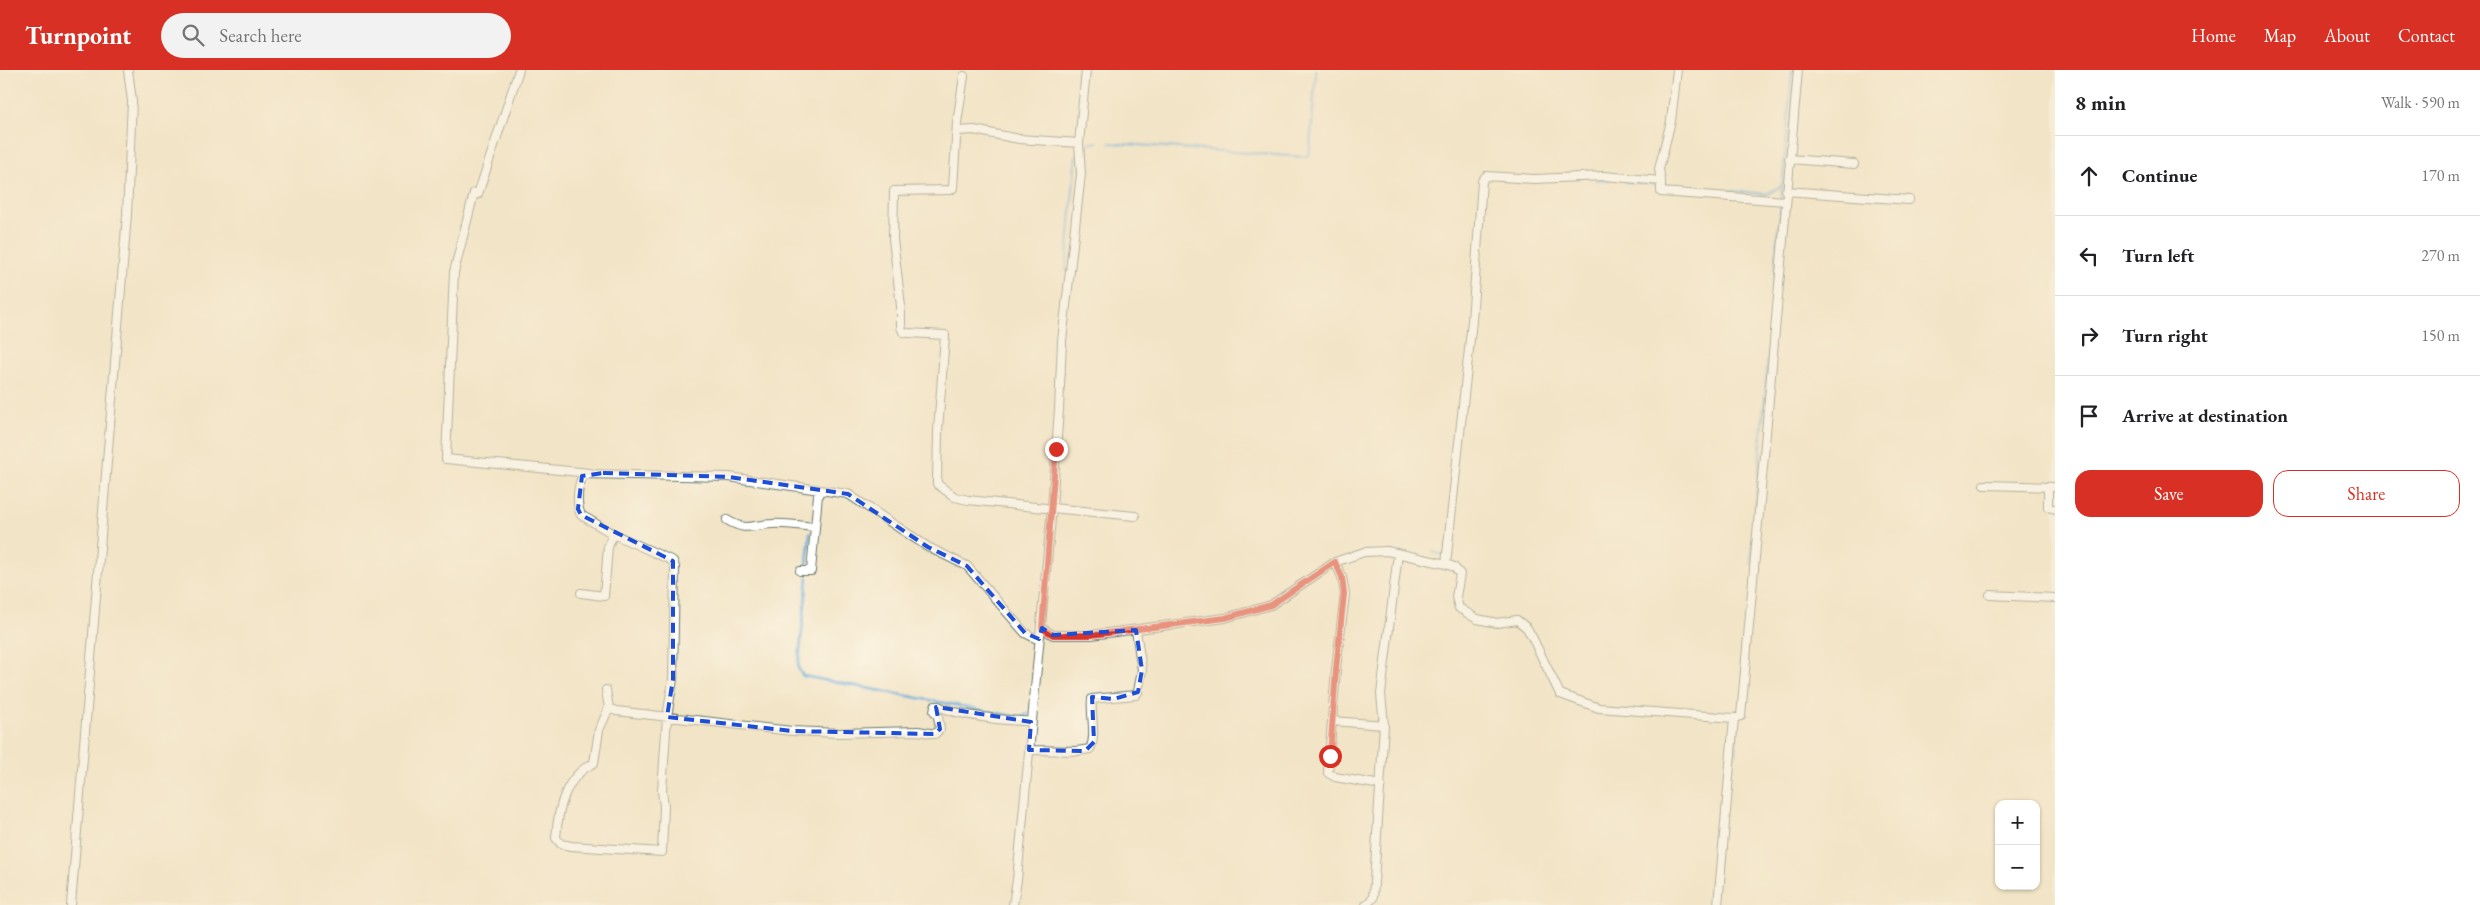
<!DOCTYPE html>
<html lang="en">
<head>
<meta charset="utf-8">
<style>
	body { margin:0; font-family:"EB Garamond",serif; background:#f2f2f2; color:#202124 }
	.controls { position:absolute; right:15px; bottom:15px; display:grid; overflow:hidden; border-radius:10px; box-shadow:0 1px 4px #0004 }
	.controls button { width:45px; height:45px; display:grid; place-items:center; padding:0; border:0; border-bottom:1px solid #e0e0e0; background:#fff; color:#202124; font:25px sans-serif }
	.stop { position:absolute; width:15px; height:15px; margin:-11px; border:4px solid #d93025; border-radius:50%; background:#fff }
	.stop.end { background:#d93025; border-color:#fff; box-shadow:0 1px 5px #0008 }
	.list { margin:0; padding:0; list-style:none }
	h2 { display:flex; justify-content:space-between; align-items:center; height:65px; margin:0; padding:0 20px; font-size:21px }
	h2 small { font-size:16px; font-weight:400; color:#757577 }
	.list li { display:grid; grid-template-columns:32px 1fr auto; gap:15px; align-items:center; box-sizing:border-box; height:80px; padding:0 20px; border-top:1px solid #e0e0e0 }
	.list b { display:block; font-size:19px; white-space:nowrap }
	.list em { font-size:16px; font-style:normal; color:#757577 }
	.actions { display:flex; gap:10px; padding:15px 20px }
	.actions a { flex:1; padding:11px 0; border:1px solid #d93025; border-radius:15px; text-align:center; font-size:18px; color:#d93025 }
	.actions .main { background:#d93025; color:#fff }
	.icon { flex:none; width:28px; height:28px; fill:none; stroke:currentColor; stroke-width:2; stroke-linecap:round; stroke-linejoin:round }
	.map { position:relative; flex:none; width:2055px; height:835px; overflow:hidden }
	header { display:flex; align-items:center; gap:30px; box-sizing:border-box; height:70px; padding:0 25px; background:#d93025; color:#fff }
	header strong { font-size:24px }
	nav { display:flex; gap:28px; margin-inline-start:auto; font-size:18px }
	.search { width:350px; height:45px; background:#f2f2f2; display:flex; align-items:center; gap:12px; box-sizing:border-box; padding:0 18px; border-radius:28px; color:#757577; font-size:19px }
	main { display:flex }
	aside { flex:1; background:#fff }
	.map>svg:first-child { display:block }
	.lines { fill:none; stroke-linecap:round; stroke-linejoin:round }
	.stream { stroke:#66abdc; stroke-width:2.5 }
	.street-casing { stroke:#697767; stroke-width:10 }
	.street { stroke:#fff; stroke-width:8 }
	.route { stroke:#d93025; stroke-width:6 }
	.marked { fill:none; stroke:#1d4ed8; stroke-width:4; stroke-dasharray:10 6; stroke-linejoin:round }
</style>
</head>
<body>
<header>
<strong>Turnpoint</strong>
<div class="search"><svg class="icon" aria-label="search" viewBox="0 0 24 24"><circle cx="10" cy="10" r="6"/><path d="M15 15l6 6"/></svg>Search here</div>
<nav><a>Home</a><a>Map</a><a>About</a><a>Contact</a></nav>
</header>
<main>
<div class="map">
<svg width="2055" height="835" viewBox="0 0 2055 835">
	<rect width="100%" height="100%" fill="#fcf5e5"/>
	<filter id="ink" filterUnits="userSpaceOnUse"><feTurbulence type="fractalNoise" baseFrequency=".02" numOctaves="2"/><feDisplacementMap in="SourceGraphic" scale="10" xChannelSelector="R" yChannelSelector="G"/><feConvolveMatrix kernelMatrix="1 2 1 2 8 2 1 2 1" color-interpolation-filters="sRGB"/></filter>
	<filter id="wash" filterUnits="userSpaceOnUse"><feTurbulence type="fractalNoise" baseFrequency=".0096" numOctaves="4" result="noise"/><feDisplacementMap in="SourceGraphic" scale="20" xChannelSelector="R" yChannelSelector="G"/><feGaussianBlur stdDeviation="1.12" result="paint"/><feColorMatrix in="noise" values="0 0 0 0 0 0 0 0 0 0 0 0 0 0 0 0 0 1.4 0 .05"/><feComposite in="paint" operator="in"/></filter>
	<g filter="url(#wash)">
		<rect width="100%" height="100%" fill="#f2e4c6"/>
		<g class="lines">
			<path class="stream" d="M1110 73 1305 87 1309 84 1310 78 1316 0
				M1083 75 1097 72
				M1596 110H1610
				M1625 112 1767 124 1781 116
				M1066 201 1076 85
				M1433 482 1443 485 1446 483
				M1751 494 1792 0
				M807 495 810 463
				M808 507 798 598 803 606 1013 646 1021 647 1028 644
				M1735 684 1738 649"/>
		</g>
	</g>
	<g filter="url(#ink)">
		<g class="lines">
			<defs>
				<path id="street" d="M519 0 478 124 474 123 454 202 446 389 590 403
					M964 6 957 53 953 118 951 120 894 121 893 169 901 236V257L903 262 909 263 945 265 938 361 937 414 955 427 968 430 1045 438
					M958 61 974 60 1019 69 1079 73
					M1789 89 1854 94
					M1661 111 1659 99 1671 51 1677 0
					M1786 121 1909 130
					M1984 415 2055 417
					M2048 417V437L2055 439
					M1052 438 1135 446
					M727 450C747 462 751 455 772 454 786 453 801 456 815 457
					M1335 492 1342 507 1345 524 1336 599 1328 703 1335 707 1381 715
					M1446 494 1454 497 1460 504 1456 527 1459 538 1477 549 1497 553 1517 550 1527 558 1532 567 1560 624 1599 638 1734 648 1741 646 1798 0
					M800 501H811L818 425 821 420
					M581 523 604 526 608 477 613 464
					M1990 525 2055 528
					M1042 558 1053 565H1091L1225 548 1271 535 1335 492 1364 482 1387 481 1446 494 1472 251 1482 111 1486 106 1534 109 1604 106 1661 111V122L1786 131
					M606 620 609 638 616 641 792 661 839 663 918 661 935 664 940 659 938 646 934 641 935 636H939C953 645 1014 652 1031 651
					M609 638 599 660 594 693C565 706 558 739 556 768L561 774 571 776 662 782 664 736 662 721 667 647 673 609 675 497 673 491 613 464 581 445C576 435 577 414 584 404L729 407 848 424 928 477 967 496 1025 563 1039 570
					M1333 651 1384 655
					M1029 680 1077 681 1090 679C1097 665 1090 645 1092 629L1136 625 1138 622 1142 600 1136 560
					M71 835 127 145 132 31 128 0
					M1013 835 1017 810 1052 438 1059 339 1062 271 1081 104 1079 73 1086 0
					M1366 835 1373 828 1384 655 1381 624 1398 484
					M1718 835 1734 648"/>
			</defs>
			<use href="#street" class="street-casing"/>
			<use href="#street" class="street"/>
		</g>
	</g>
	<g class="lines" filter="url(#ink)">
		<path class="route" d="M1056 379 1042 558 1053 565H1091L1225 548 1271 535 1335 492 1342 507 1344 524 1336 599 1330 686"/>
	</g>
	<path d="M0 0H2055V835H0ZM603 403 729 407 848 424 928 477 967 496 1025 563 1039 569 1042 558 1053 565 1136 560 1142 600 1138 622 1114 629 1092 627 1094 672 1085 681 1029 680 1031 652 936 637 940 659 935 664 792 661 667 647 673 609V491L581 445 578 439 582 406Z" fill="#f2e4c6" fill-opacity=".55" fill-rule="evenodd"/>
	<path class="marked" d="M603 403 729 407 848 424 928 477 967 496 1025 563 1039 569 1042 558 1053 565 1136 560 1142 600 1138 622 1114 629 1092 627 1094 672 1085 681 1029 680 1031 652 936 637 940 659 935 664 792 661 667 647 673 609V491L581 445 578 439 582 406Z"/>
</svg>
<div class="controls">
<button>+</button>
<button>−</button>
</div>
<div class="stop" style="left:1330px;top:686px"></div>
<div class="stop end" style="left:1056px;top:379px"></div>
</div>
<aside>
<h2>8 min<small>Walk · 590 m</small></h2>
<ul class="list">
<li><svg class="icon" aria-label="ahead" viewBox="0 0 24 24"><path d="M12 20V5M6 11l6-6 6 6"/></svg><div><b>Continue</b></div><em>170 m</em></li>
<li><svg class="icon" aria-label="left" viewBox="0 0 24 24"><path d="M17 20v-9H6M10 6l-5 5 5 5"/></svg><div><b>Turn left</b></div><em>270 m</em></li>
<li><svg class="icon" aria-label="right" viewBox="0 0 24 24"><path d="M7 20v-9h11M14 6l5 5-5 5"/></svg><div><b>Turn right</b></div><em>150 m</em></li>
<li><svg class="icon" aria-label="arrive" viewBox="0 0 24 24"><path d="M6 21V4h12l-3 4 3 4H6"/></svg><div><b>Arrive at destination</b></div></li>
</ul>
<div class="actions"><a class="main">Save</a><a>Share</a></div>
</aside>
</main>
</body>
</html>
